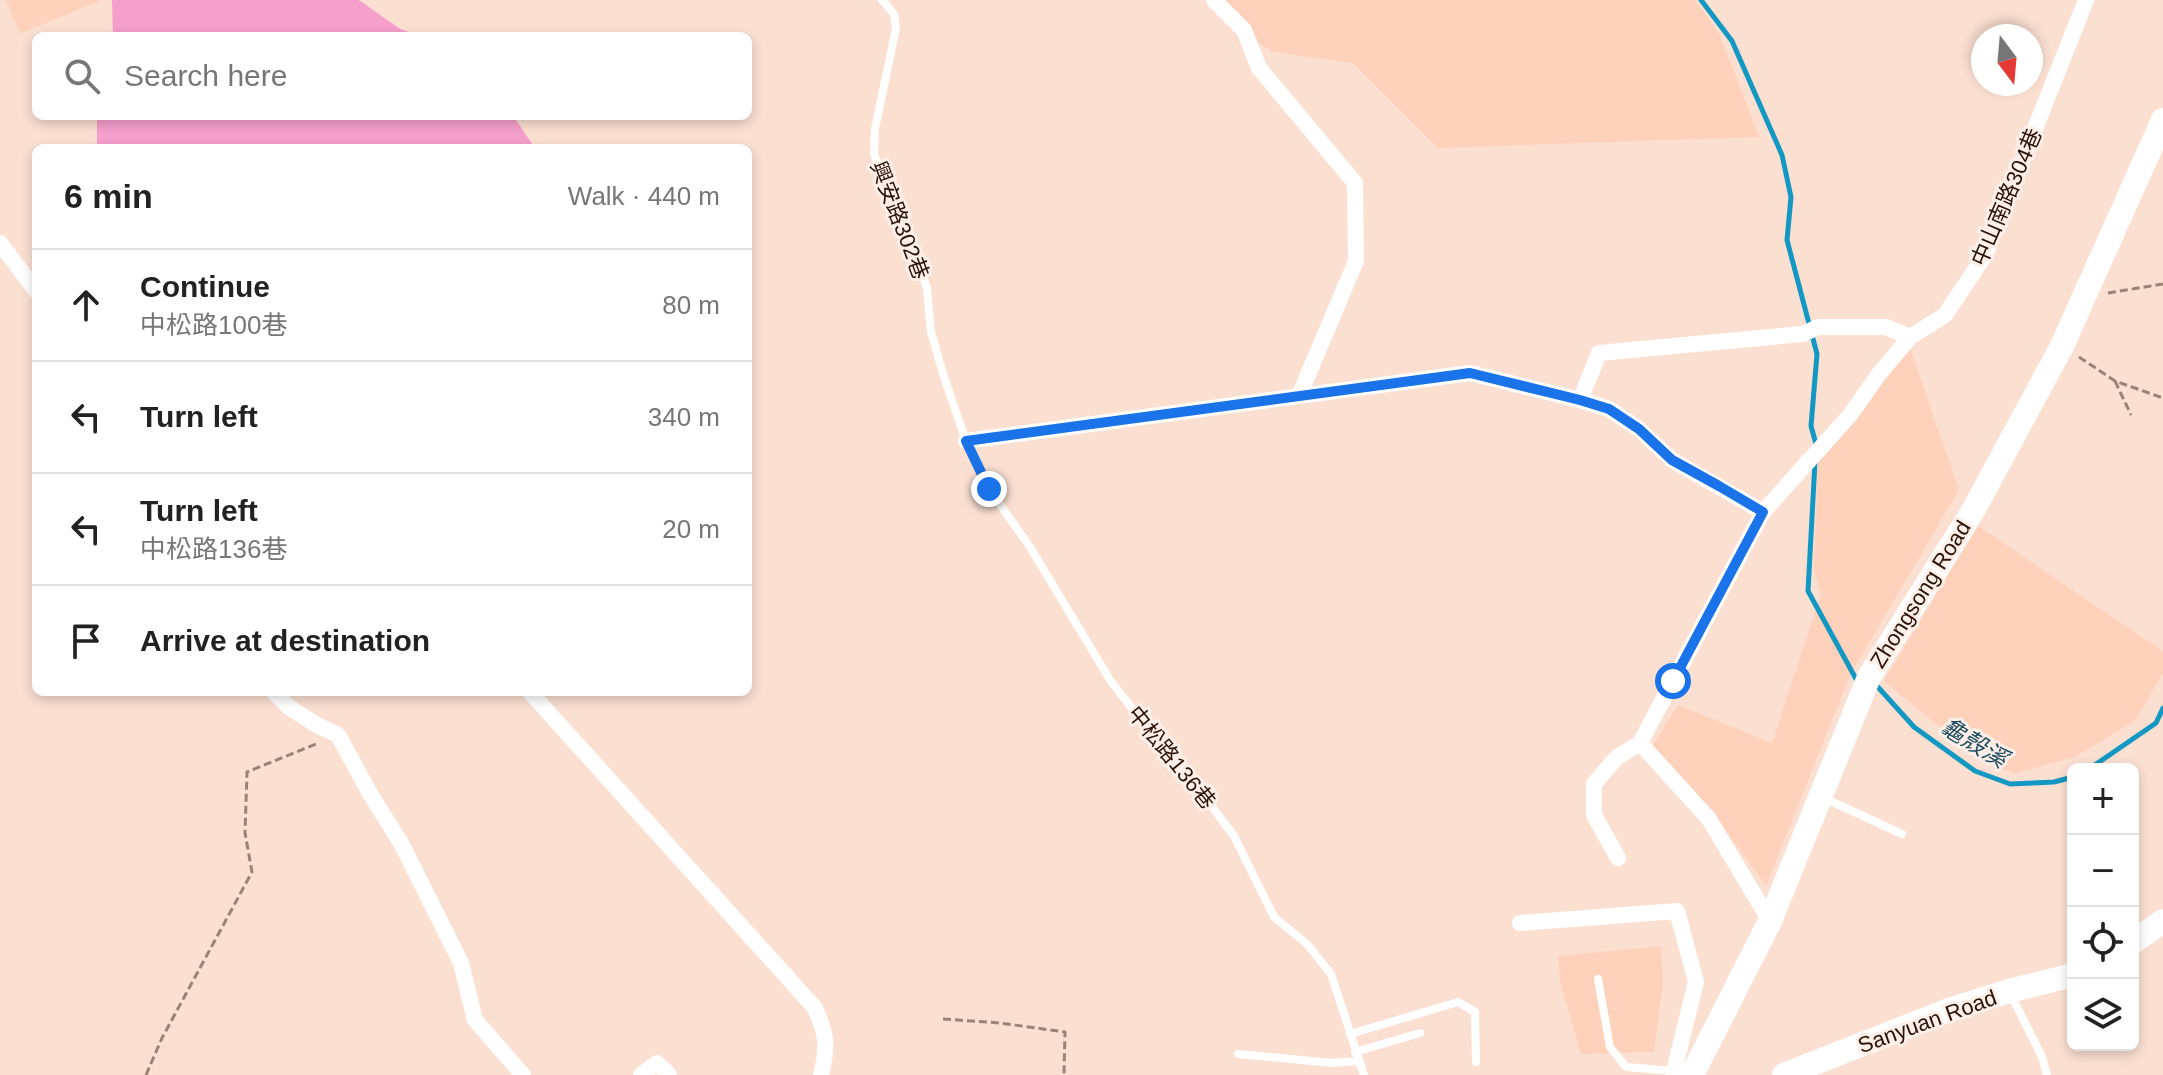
<!DOCTYPE html>
<html lang="en">
<head>
<meta charset="utf-8">
<style>
	body { margin:0; font-family:Arial,"Noto Sans TC",sans-serif; background:#f2f2f2; color:#222 }
	.controls { position:absolute; right:24px; bottom:24px; display:grid; overflow:hidden; border-radius:12px; box-shadow:0 4px 12px #0003 }
	.controls button { width:72px; height:72px; display:grid; place-items:center; padding:0; border:0; border-bottom:2px solid #e0e0e0; background:#fff; color:#222; font:40px sans-serif }
	.compass { position:absolute; left:1971px; top:24px; width:72px; height:72px; border-radius:50%; background:#fff; box-shadow:0 4px 12px #0003; rotate:164deg }
	.stop { position:absolute; width:24px; height:24px; margin:-18px; border:6px solid #1a73e8; border-radius:50%; background:#fff }
	.stop.end { background:#1a73e8; border-color:#fff; box-shadow:0 2px 8px #0008 }
	.list { margin:0; padding:0; list-style:none }
	h2 { display:flex; justify-content:space-between; align-items:center; height:104px; margin:0; padding:0 32px; font-size:34px }
	h2 small { font-size:26px; font-weight:400; color:#767676 }
	.list li { display:grid; grid-template-columns:52px 1fr auto; gap:24px; align-items:center; box-sizing:border-box; height:112px; padding:0 32px; border-top:2px solid #e0e0e0 }
	.list b { display:block; font-size:30px; white-space:nowrap }
	.list p { margin:0; font-size:26px; white-space:nowrap; color:#767676 }
	.list em { font-size:26px; font-style:normal; color:#767676 }
	.icon { flex:none; width:44px; height:44px; fill:none; stroke:currentColor; stroke-width:2; stroke-linecap:round; stroke-linejoin:round }
	.map { position:relative; flex:none; width:2163px; height:1075px; overflow:hidden }
	.search { position:absolute; background:#fff; box-shadow:0 4px 12px #0003; left:32px; top:32px; width:720px; height:88px; display:flex; align-items:center; gap:20px; box-sizing:border-box; padding:0 28px; border-radius:12px; color:#767676; font-size:30px }
	.panel { position:absolute; background:#fff; box-shadow:0 4px 12px #0003; left:32px; top:144px; width:720px; height:552px; border-radius:12px }
	.map>svg:first-child { display:block }
	.built { fill:#fed1bb }
	.green { fill:#f69fcc }
	.lines { fill:none; stroke-linecap:round; stroke-linejoin:round }
	.stream { stroke:#1298c3; stroke-width:5 }
	.path { stroke:#9b8275; stroke-width:3; stroke-dasharray:8 4; stroke-linecap:butt }
	.lane { stroke:#fff; stroke-width:8 }
	.street { stroke:#fff; stroke-width:16 }
	.secondary { stroke:#fff; stroke-width:24 }
	.route { stroke:#1a73e8; stroke-width:10 }
	.labels { text-anchor:middle; stroke-width:6; stroke-linejoin:round; paint-order:stroke }
	.street-label { font-size:22px; fill:#2a1206; stroke:#fef0e9 }
	.water-label { font-size:24px; font-style:italic; fill:#1b4a5d; stroke:#fef0e9 }
</style>
</head>
<body>
<div class="map">
<svg width="2163" height="1075" viewBox="0 0 2163 1075">
	<rect width="100%" height="100%" fill="#fbe0d2"/>
	<path class="built" d="M6 0H101L20 34Z
		M1214 0H1695L1720 35 1759 137 1438 148 1353 63 1273 52 1256 41Z
		M1909 345 1959 490 1850 675 1766 886 1707 805 1651 748 1678 705 1772 743 1821 594 1814 570 1818 456Z
		M1978 526 2163 651V673L2135 721 2075 757 2015 773 1982 762 1884 681Z
		M1661 946 1663 983 1654 1052 1581 1054 1560 981 1558 956Z"/>
	<path class="green" d="M112 0H359L400 29 421 36H113Z
		M97 116H513L535 148H97Z"/>
	<g class="lines">
		<path class="stream" d="M1701 0 1732 41 1782 155 1791 197 1787 240 1817 354 1811 426 1816 444
			M1815 462 1808 591 1856 679 1860 680
			M1873 685 1877 686 1914 727 1975 771 2010 784 2054 782 2073 777
			M2089 769 2156 723 2163 708"/>
		<path class="path" d="M2108 293 2163 284
			M2079 357 2115 381 2163 398
			M2115 381 2131 415
			M943 1019 1000 1023 1065 1032 1064 1075
			M146 1075 162 1038 252 872 245 833 247 772 316 744"/>
		<path class="lane" d="M882 0 894 14 896 28 875 129 874 154 918 260 927 289 931 332 944 377 966 441 989 489 1030 547 1110 680 1134 711 1186 772 1234 836 1274 917 1307 944 1331 974 1364 1075
			M1824 798 1902 834
			M1598 979 1610 1047 1626 1067 1674 1071
			M2011 995 2042 1057 2047 1075
			M1350 1034 1458 1002 1475 1012 1476 1062
			M1355 1052 1420 1033
			M1238 1054 1332 1063 1358 1061"/>
		<path class="street" d="M1214 0 1244 30 1259 68 1355 183 1356 261 1299 396
			M0 243 36 291
			M1580 400 1599 353 1803 334 1818 327H1886L1910 337
			M966 441 1470 373 1580 400 1609 409 1639 429 1672 460 1763 512
			M274 692 289 707 315 724 338 735 372 797 401 843 461 963 475 1020 523 1075
			M530 692 815 1008C827 1035 828 1047 821 1075
			M1618 858 1594 815V784L1616 758 1640 743
			M1770 921 1709 819 1640 743 1763 512 1850 415 1879 374 1910 337 1945 315 1985 255 2086 0
			M1520 923 1677 911 1696 982 1673 1075
			M641 1075 657 1063 669 1075"/>
		<path class="secondary" d="M2133 942 2163 921
			M1692 1075 1770 921 1869 677 1974 509 2062 346 2163 120
			M1784 1075 1949 1010 2009 991 2073 975"/>
	</g>
	<g class="lines">
		<path class="route" d="M989 489 966 441 1470 373 1580 400 1609 409 1639 429 1672 460 1719 486 1763 512 1673 681"/>
	</g>
	<g class="labels">
		<g class="street-label">
			<text transform="translate(2006 197) rotate(-67)" y="8">中山南路304巷</text>
			<text transform="translate(900 220) rotate(69)" y="8">興安路302巷</text>
			<text transform="translate(1920 594) rotate(-58)" y="8">Zhongsong Road</text>
			<text transform="translate(1172 757) rotate(51)" y="8">中松路136巷</text>
			<text transform="translate(1927 1021) rotate(-20)" y="8">Sanyuan Road</text>
		</g>
		<g class="water-label">
			<text transform="translate(1974 743) rotate(31)" y="8">龜殼溪</text>
		</g>
	</g>
</svg>
<div class="controls">
<button>+</button>
<button>−</button>
<button><svg class="icon" aria-label="locate" viewBox="0 0 24 24"><circle cx="12" cy="12" r="6"/><path d="M12 2v4M12 18v4M2 12h4M18 12h4"/></svg></button>
<button><svg class="icon" aria-label="layers" viewBox="0 0 24 24"><path d="M12 4l9 5-9 5-9-5zM3 14l9 5 9-5"/></svg></button>
</div>
<svg class="compass" viewBox="-18 -18 36 36"><path d="M0-13l5 13h-10z" fill="#e53935"/><path d="M0 13l5-13h-10z" fill="#767676"/></svg>
<div class="stop" style="left:1673px;top:681px"></div>
<div class="stop end" style="left:989px;top:489px"></div>
<div class="search"><svg class="icon" aria-label="search" viewBox="0 0 24 24"><circle cx="10" cy="10" r="6"/><path d="M15 15l6 6"/></svg>Search here</div>
<section class="panel">
<h2>6 min<small>Walk · 440 m</small></h2>
<ul class="list">
<li><svg class="icon" aria-label="ahead" viewBox="0 0 24 24"><path d="M12 20V5M6 11l6-6 6 6"/></svg><div><b>Continue</b><p>中松路100巷</p></div><em>80 m</em></li>
<li><svg class="icon" aria-label="left" viewBox="0 0 24 24"><path d="M17 20v-9H6M10 6l-5 5 5 5"/></svg><div><b>Turn left</b></div><em>340 m</em></li>
<li><svg class="icon" aria-label="left" viewBox="0 0 24 24"><path d="M17 20v-9H6M10 6l-5 5 5 5"/></svg><div><b>Turn left</b><p>中松路136巷</p></div><em>20 m</em></li>
<li><svg class="icon" aria-label="arrive" viewBox="0 0 24 24"><path d="M6 21V4h12l-3 4 3 4H6"/></svg><div><b>Arrive at destination</b></div></li>
</ul>
</section>
</div>
</body>
</html>
